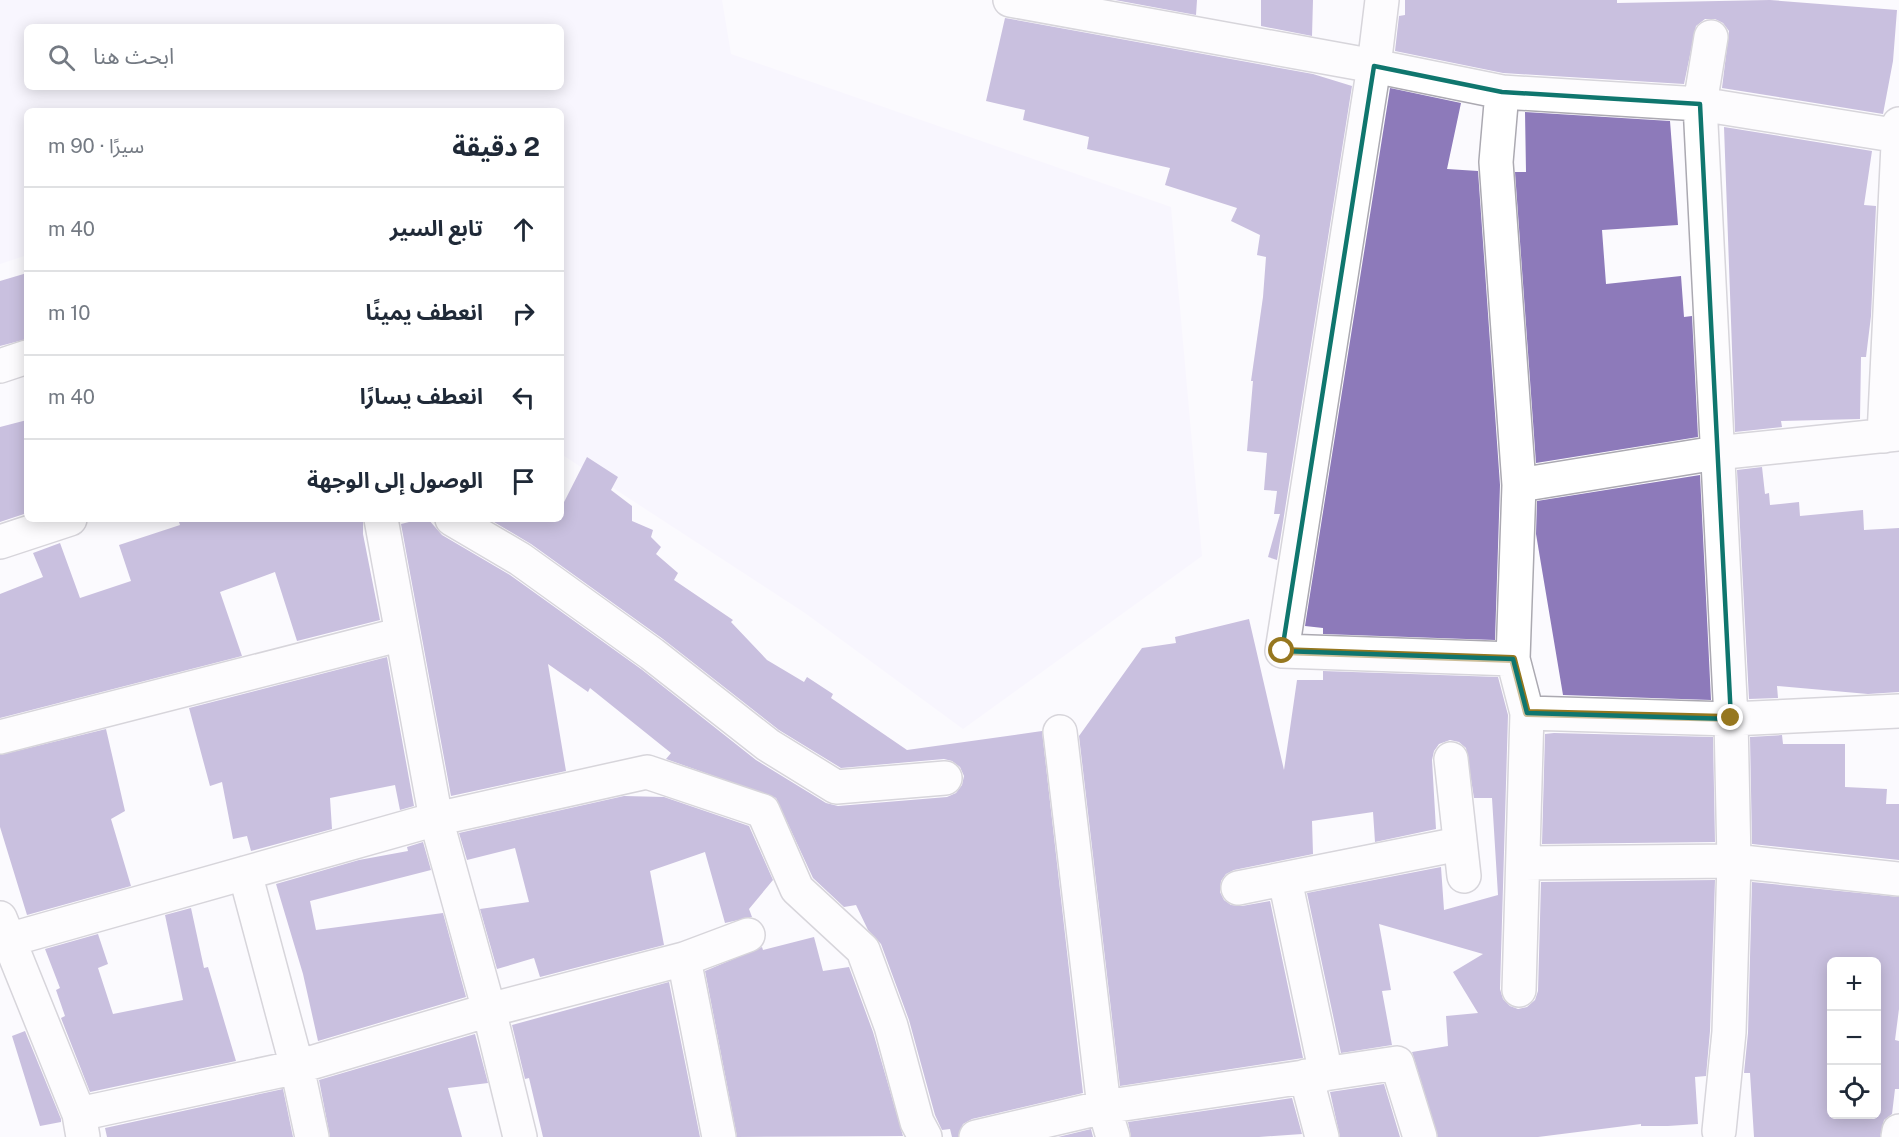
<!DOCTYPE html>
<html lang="ar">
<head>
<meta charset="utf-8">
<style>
	body { margin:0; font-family:"Public Sans","Noto Sans Arabic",sans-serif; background:#f2f2f3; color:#1f2937; direction:rtl }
	.controls { position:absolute; right:18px; bottom:18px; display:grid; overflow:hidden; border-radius:9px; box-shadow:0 3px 15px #0003 }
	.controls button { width:54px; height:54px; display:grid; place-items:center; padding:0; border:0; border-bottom:2px solid #e0e1e3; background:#fff; color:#1f2937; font:30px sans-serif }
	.stop { position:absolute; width:18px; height:18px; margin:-14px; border:4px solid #96771f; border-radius:50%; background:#fff }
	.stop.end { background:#96771f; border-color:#fff; box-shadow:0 2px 6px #0008 }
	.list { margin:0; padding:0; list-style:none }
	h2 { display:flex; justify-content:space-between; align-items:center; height:78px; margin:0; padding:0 24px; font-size:26px }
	h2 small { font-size:20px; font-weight:400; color:#747a83 }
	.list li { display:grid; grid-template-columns:39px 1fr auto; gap:18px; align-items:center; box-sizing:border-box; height:84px; padding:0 24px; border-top:2px solid #e0e1e3 }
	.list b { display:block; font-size:22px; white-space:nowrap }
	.list em { font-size:20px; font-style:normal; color:#747a83 }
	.icon { flex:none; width:33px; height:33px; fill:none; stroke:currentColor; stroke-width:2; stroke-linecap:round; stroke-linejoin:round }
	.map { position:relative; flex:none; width:1899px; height:1137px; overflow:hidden; direction:ltr }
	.search { position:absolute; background:#fff; box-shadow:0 3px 15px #0003; left:24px; top:24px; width:540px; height:66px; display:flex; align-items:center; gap:15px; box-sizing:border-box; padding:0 21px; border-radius:9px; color:#747a83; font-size:22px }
	.panel { position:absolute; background:#fff; box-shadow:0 3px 15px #0003; left:24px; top:108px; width:540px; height:414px; border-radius:9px; direction:rtl }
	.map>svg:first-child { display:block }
	.built { fill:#f4f1fe; fill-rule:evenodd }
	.building { fill:#8d7aba; fill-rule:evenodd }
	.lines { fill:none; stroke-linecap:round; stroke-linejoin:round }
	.minor-casing { stroke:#aba9b1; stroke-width:36 }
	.minor { stroke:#fff; stroke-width:33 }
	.route { stroke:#96771f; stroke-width:8 }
	.marked { fill:none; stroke:#0f766e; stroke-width:4.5; stroke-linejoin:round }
</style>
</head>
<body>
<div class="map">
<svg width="1899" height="1137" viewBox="0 0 1899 1137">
	<rect width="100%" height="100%" fill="#fbfafe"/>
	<path class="built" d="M0 0H722L731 54 1171 207 1202 556 963 729 805 613 561 454V111H27V255L0 264ZM27 27H561V87H27Z"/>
	<path class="building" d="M1115 0H1197L1196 15Z
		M1261 0H1313L1312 36 1261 26Z
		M1405 0H1617V3L1770 0 1897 10 1893 61 1883 114 1722 88 1729 31 1723 23 1715 19H1705L1696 26 1684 84 1503 73 1395 51 1399 16 1405 15Z
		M1005 18 1313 74 1352 86 1277 560 1268 557 1280 514H1274L1277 491 1264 490 1267 453 1247 451 1253 381H1251L1263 297 1266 257 1257 255 1260 235 1231 221 1237 208 1165 185 1170 168 1087 149 1089 137 1023 120 1025 110 986 101Z
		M1390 88 1461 103 1447 169 1478 171 1500 485 1495 640 1323 634V628L1305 626Z
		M1525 112 1670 121 1678 225 1602 230 1606 284 1681 276 1684 317 1692 316 1698 437 1536 463 1515 172H1526Z
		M1724 127 1872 151 1864 205 1876 206 1871 316 1866 357H1861L1860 419 1781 421 1782 427 1735 432Z
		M27 273V339L0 346V281Z
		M27 420V513L0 522V427Z
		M587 457 618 477 611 490 632 506V521L653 530 651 537 661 547 656 554 678 573 674 580 733 620 731 622 767 660 804 682 807 677 833 694 831 698 907 750 1042 731 1083 1093 972 1119 963 1124 958 1137H952L950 1129 942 1130 935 1115 909 1020 881 944 868 930 856 905 844 907 813 878 776 798 666 759 671 753 590 688 588 692 548 664 566 771 451 796 401 524 421 519H428L442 535 510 575 641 669 756 760 826 803 838 806 947 797 956 793 962 785 964 776 960 767 952 761 944 759 841 768 779 730 663 639 531 544 494 522 496 519H561V508Z
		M1762 467 1765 494 1769 493 1770 505 1799 502 1800 516 1863 510 1864 530 1899 528V692L1868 694 1777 686 1778 698 1749 699 1737 470Z
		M1700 475 1711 700 1563 695 1536 534 1537 501Z
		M178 519H363V534L380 620 297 641 275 572 220 592 242 656 0 718V594L43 577 33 553 60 543 80 598 131 581 119 545 180 525Z
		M1249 619 1284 770 1297 680H1323V671L1498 677 1508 715 1500 989 1503 999 1510 1006 1518 1009 1527 1007 1535 1000 1538 991 1541 882 1715 880 1710 1031 1706 1076 1695 1077 1698 1124 1668 1126H1641V1124L1538 1137H1438L1412 1052 1448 1046 1446 1016 1478 1013 1453 972 1483 954 1379 924 1391 990 1382 991 1392 1045 1341 1053 1307 893 1441 867 1444 910 1498 895 1492 798H1474L1466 748 1459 742 1450 740 1439 744 1434 751 1432 760 1436 829 1375 842 1373 812 1312 821 1313 854 1234 870 1226 874 1221 881 1220 892 1224 900 1231 905 1242 906 1270 901 1303 1058 1120 1086 1079 736 1142 648 1176 643 1175 637Z
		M387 657 414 806 400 810 395 785 330 798 332 829 251 851 247 836 233 839 222 782 210 786 189 708Z
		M106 729 125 811 111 819 131 886 27 915 0 827V755Z
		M1554 733 1713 737 1715 842 1542 844 1545 734Z
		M1782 735 1783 744H1845V787L1887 789 1886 804H1899V860L1752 844 1750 737Z
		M624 796 664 797 749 826 773 880 749 909 752 917 725 923 705 852 650 871 664 945 540 977 534 958 497 969 480 909 529 902 515 848 467 860 459 833Z
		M423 842 431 870 310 901 316 930 443 913 466 997 318 1041 303 974 276 884 359 860 408 851 407 847Z
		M1752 882 1899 897V1009L1895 1040 1899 1041V1089H1895L1892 1114 1884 1120 1880 1137H1754L1750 1073H1744L1748 1033ZM1832 962H1876V1114H1832Z
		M191 908 204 968 208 967 236 1061 90 1092 61 1018 65 1016 56 990 60 988 45 949 98 934 108 964 98 968 113 1014 183 1000 165 915Z
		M814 937 823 971 849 967 873 1032 903 1136 737 1137 705 971 762 947 763 950Z
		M669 982 700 1137H543L529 1078 525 1079 512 1025Z
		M25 1031 61 1119V1122L40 1126 12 1036Z
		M475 1034 488 1083 448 1088 462 1137H330L319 1080Z
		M1384 1084 1400 1137H1340L1330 1092Z
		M283 1089 293 1137H107L105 1128Z
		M1292 1098 1302 1134 1259 1137H1131L1128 1122Z
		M1091 1129 1093 1137H1058Z"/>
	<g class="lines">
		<defs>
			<path id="minor" d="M1010 0 1374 66 1502 92 1700 104 1899 136
				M1382 0 1374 66 1282 651 1513 659
				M1711 37 1700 104 1731 719 1734 861 1729 1032 1719 1131
				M1502 92 1496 162 1519 485 1513 659 1527 713 1519 990
				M0 366 27 357
				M1884 436 1899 124
				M1519 485 1716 453 1899 434
				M381 519 436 819 489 1010 520 1137
				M452 519 520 559 652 654 768 745 836 787 945 778
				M0 542 70 519
				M1527 713 1731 719 1899 711
				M1060 732 1104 1107 1113 1137
				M0 737 402 634
				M1451 759 1464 876
				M1523 863 1734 861 1899 879
				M245 873 297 1067 312 1137
				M1285 880 1326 1074
				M1238 888 1459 844
				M0 918 79 1114 83 1137
				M8 940 436 819 647 772 763 811 797 889 863 950 891 1026 917 1122 925 1137
				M684 959 719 1137
				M1306 1076 1322 1137
				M79 1114 297 1067 489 1010 684 959 748 935
				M976 1137 1104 1107 1397 1063 1420 1137
				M1898 1137 1899 1131"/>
		</defs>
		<use href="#minor" class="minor-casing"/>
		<use href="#minor" class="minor"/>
	</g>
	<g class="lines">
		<path class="route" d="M1282 651 1513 659 1527 713 1731 718"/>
	</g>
	<path d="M0 0H1899V1137H0ZM1374 66 1502 92 1700 104 1731 719 1527 713 1513 659 1282 651Z" fill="#fbfafe" fill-opacity=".55" fill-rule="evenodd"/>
	<path class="marked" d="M1374 66 1502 92 1700 104 1731 719 1527 713 1513 659 1282 651Z"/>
</svg>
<div class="controls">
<button>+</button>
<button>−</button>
<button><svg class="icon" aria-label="locate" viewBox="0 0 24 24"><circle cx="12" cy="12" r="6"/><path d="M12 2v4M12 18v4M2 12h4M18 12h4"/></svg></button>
</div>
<div class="stop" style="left:1282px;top:651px"></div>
<div class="stop end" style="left:1731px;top:718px"></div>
<div class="search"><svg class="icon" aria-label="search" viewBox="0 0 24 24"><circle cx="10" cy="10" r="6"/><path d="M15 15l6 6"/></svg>ابحث هنا</div>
<section class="panel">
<h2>2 دقيقة<small>سيرًا · 90 m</small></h2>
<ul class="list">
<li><svg class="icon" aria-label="ahead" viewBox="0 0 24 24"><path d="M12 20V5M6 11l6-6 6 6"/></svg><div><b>تابع السير</b></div><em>40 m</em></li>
<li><svg class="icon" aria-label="right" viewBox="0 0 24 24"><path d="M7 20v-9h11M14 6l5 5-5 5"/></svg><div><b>انعطف يمينًا</b></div><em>10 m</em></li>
<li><svg class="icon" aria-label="left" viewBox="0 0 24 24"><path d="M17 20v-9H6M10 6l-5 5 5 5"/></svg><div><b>انعطف يسارًا</b></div><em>40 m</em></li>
<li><svg class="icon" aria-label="arrive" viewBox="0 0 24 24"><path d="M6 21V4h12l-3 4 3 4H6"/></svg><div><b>الوصول إلى الوجهة</b></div></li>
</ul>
</section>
</div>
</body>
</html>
